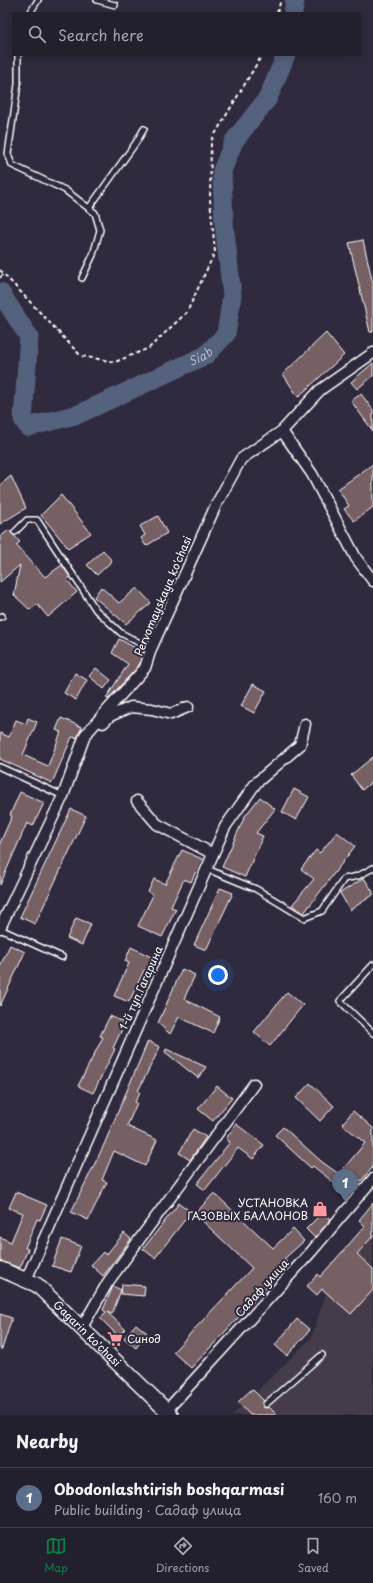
<!DOCTYPE html>
<html lang="en">
<head>
<meta charset="utf-8">
<style>
	body { margin:0; font-family:"Playpen Sans",sans-serif; background:#2b2836; color:#f1f3f6 }
	.you { position:absolute; left:218px; top:975px; width:14px; height:14px; margin:-10px; border:3px solid #fff; border-radius:50%; background:#1a73e8; box-shadow:0 0 0 6px #1a73e833 }
	.badge { display:grid; place-items:center; width:26px; height:26px; border-radius:50%; background:#0b8043; color:#fff; font-size:13px; font-weight:700 }
	.pin { position:absolute; translate:-50% -33px; filter:drop-shadow(0 1px 2px #0008) }
	.pin::after { content:''; position:absolute; top:21px; width:14px; height:12px; background:inherit; clip-path:polygon(0 0,100% 0,50% 100%) }
	.list { margin:0; padding:0; list-style:none }
	h2 { display:flex; justify-content:space-between; align-items:center; height:52px; margin:0; padding:0 16px; font-size:17px }
	h2 small { font-size:13px; font-weight:400; color:#a3a3aa }
	.list li { display:grid; grid-template-columns:26px 1fr auto; gap:12px; align-items:center; box-sizing:border-box; height:60px; padding:0 16px; border-top:1px solid #403e4a }
	.list b { display:block; font-size:15px; white-space:nowrap }
	.list p { margin:0; font-size:13px; white-space:nowrap; color:#a3a3aa }
	.list em { font-size:13px; font-style:normal; color:#a3a3aa }
	.icon { flex:none; width:22px; height:22px; fill:none; stroke:currentColor; stroke-width:2; stroke-linecap:round; stroke-linejoin:round }
	.map { position:relative; flex:none; width:373px; height:1415px; overflow:hidden }
	.search { position:absolute; background:#23202e; box-shadow:0 2px 10px #0003; left:12px; right:12px; top:12px; height:44px; display:flex; align-items:center; gap:10px; box-sizing:border-box; padding:0 14px; border-radius:0px; color:#a3a3aa; font-size:15px }
	.sheet { height:112px; background:#23202e }
	nav { display:flex; justify-content:space-around; align-items:center; box-sizing:border-box; height:56px; border-top:1px solid #403e4a; background:#23202e; font-size:11px; color:#a3a3aa }
	nav a { display:grid; justify-items:center; gap:2px }
	nav .on { color:#0b8043 }
	.map>svg:first-child { display:block }
	.built { fill:#443a49 }
	.lines { fill:none; stroke-linecap:round; stroke-linejoin:round }
	.river { stroke:#55627e; stroke-width:19 }
	.building { fill:#766064; stroke:#fff }
	.lane-casing { stroke:#fff; stroke-width:8 }
	.street-casing { stroke:#fff; stroke-width:13 }
	.secondary-casing { stroke:#fff; stroke-width:17 }
	.path { stroke:#fff; stroke-width:2; stroke-dasharray:4 3; stroke-linecap:butt }
	.lane { stroke:#2f2a3d; stroke-width:5 }
	.street { stroke:#2f2a3d; stroke-width:10 }
	.secondary { stroke:#2f2a3d; stroke-width:14 }
	.labels { text-anchor:middle; stroke-width:4; stroke-linejoin:round; paint-order:stroke }
	.street-label { font-size:11px; fill:#fff; stroke:#2f2a3d }
	.poi-label { font-size:11px; fill:#fff; stroke:#2f2a3d; text-anchor:end }
	.water-label { font-size:12px; font-style:italic; fill:#b2b8c5; stroke:#2f2a3d }
</style>
</head>
<body>
<div class="map">
<svg width="373" height="1415" viewBox="0 0 373 1415">
	<rect width="100%" height="100%" fill="#2f2a3d"/>
	<filter id="ink" filterUnits="userSpaceOnUse"><feTurbulence type="fractalNoise" baseFrequency=".025" numOctaves="2"/><feDisplacementMap in="SourceGraphic" scale="8" xChannelSelector="R" yChannelSelector="G"/><feConvolveMatrix kernelMatrix="1 2 1 2 8 2 1 2 1" color-interpolation-filters="sRGB"/></filter>
	<g filter="url(#ink)">
		<path class="built" d="M373 1237V1415H233L311 1338 326 1293Z"/>
		<g class="lines">
			<g class="river">
				<path d="M293 13 295 0"/>
				<path id="s1" d="M0 292 29 337 23 419 28 427 79 414 206 355 226 334 232 296 224 222 222 171 234 141 268 98 286 55"/>
			</g>
		</g>
		<path class="building" d="M363 240 373 284V332H370L349 243Z
			M326 333 344 355 298 397 283 374Z
			M373 363V376L357 389 351 382Z
			M361 394 373 410V431L351 401Z
			M373 464V507L354 521 344 509 349 506 338 489Z
			M11 476 26 508 0 524V485Z
			M61 495 91 533 68 548 41 515Z
			M158 516 167 533 146 546 141 538 145 535 140 526Z
			M9 530 20 542 16 545 45 577 62 565 70 577 67 580 77 592 48 617 37 604 30 610 14 595 20 565 0 582V537Z
			M103 550 112 561 97 575 87 565Z
			M101 587 119 603 137 588 151 603 126 624 94 597Z
			M119 639 143 652 140 663 135 670 108 699 106 698 128 664 112 653Z
			M96 668 111 680 104 689 89 676Z
			M75 673 87 680 76 700 64 693Z
			M253 684 266 691 254 713 241 706Z
			M28 718 37 722 23 755 48 766 61 732 56 730 61 718 82 727 77 738 72 737 52 783 0 759V733L9 737 16 720 26 724Z
			M373 757V781L362 790 351 775Z
			M294 789 309 797 296 820 282 812Z
			M20 792 44 803 33 826 27 823 0 885V843L12 816 10 815Z
			M260 797 275 809 256 833 263 836 245 877 222 867 245 816Z
			M71 809 86 816 35 924 20 917Z
			M337 832 355 846 304 913 292 905 314 879 301 869 316 850 320 853Z
			M182 850 202 859 191 882 184 879 171 907 176 909 162 937 138 926 153 895 148 892 154 879 165 884Z
			M364 878 373 892V895L350 910 340 893Z
			M220 888 233 893 206 950 194 945Z
			M76 918 91 924 82 945 67 938Z
			M10 945 25 952 0 1006V966Z
			M131 947 155 959 149 972 144 970 129 1002 114 996 129 963 125 961Z
			M182 969 195 975 184 999 220 1017 213 1033 179 1017 170 1034 158 1023Z
			M287 992 303 1005 270 1046 254 1032Z
			M110 1016 125 1023 113 1048 115 1049 93 1093 78 1086 103 1037 100 1036Z
			M148 1041 160 1047 138 1091 140 1092 135 1102 137 1103 127 1126 157 1140 145 1166 114 1151 102 1180 107 1182 88 1220 71 1212 103 1147Z
			M166 1049 206 1067 198 1078 165 1052Z
			M310 1083 334 1106 320 1121 296 1098Z
			M217 1086 232 1098 213 1121 198 1109Z
			M353 1111 373 1128V1167L361 1181 360 1180 348 1194 313 1166 311 1168 275 1135 283 1127 322 1162 339 1174 365 1143 342 1124Z
			M236 1124 264 1145 253 1159 238 1148 205 1190 197 1184 230 1142 226 1139Z
			M193 1129 206 1137 190 1160 179 1153Z
			M16 1192 47 1205 40 1220 37 1219 25 1248 28 1249 20 1268 0 1261V1237L11 1242 23 1213 9 1208Z
			M214 1193 273 1248 293 1229 304 1241 284 1259 287 1261 267 1282 270 1284 191 1368 173 1352 252 1268 195 1214Z
			M179 1203 191 1212 155 1258 143 1249Z
			M373 1203V1236L357 1254 373 1269V1290L351 1314 322 1289 317 1295 307 1286 318 1274 320 1277 365 1226 359 1220Z
			M323 1212 331 1219 315 1238 306 1229Z
			M124 1233 131 1239 103 1276 91 1265 103 1252 106 1255Z
			M62 1239 81 1246 71 1272 52 1266Z
			M122 1284 145 1286 144 1296 121 1294Z
			M113 1286 121 1290 112 1314 107 1312 125 1329 118 1336 100 1318 106 1312 103 1310Z
			M0 1314 12 1318 2 1349H0Z
			M297 1319 310 1330 287 1356 275 1345Z
			M136 1324 147 1333 136 1348 124 1338Z
			M252 1389 264 1401 262 1404 263 1407 266 1408 269 1407 277 1415H250L238 1402Z"/>
		<g class="lines">
			<defs>
				<path id="lane" d="M97 0 115 5
					M30 13 38 0
					M18 55V84L8 154 12 165 65 190 95 213 100 230 93 255 82 278
					M89 208 135 144 144 129
					M15 532 27 520H37L96 610 121 633 151 649
					M0 617 2 616
					M0 767 63 796
					M207 869 256 889 304 918 322 911 344 879 358 876 373 868
					M0 929 62 957
					M373 965 340 1001 373 1033
					M266 1404 322 1355"/>
				<path id="street" d="M282 431 312 474 356 558 373 581
					M103 723 110 716 131 707 152 709 171 714 188 707
					M137 801 157 824 213 854
					M0 928 63 796 85 735 145 668 151 649 216 505 241 459 282 431 320 390 373 353
					M26 1280 225 827 256 783 300 745 305 724
					M81 1329 108 1282 254 1084
					M166 1411 311 1252 373 1179"/>
				<g id="secondary">
					<path id="s2" d="M0 1269 37 1285 171 1415"/>
				</g>
			</defs>
			<use href="#lane" class="lane-casing"/>
			<use href="#street" class="street-casing"/>
			<use href="#secondary" class="secondary-casing"/>
			<path class="path" d="M277 13 281 0
				M0 270 81 356 115 362 149 348 187 312 215 252 210 200 211 141 262 55
				M0 278 4 273"/>
			<use href="#lane" class="lane"/>
			<use href="#street" class="street"/>
			<use href="#secondary" class="secondary"/>
		</g>
	</g>
	<defs>
		<symbol id="shop-bare" viewBox="-9 -9 18 18"><path d="M-5-2.5h2.3a2.7 3.5 0 0 1 5.4 0H5L5.5 6h-11ZM-1.5-2.5h3a1.5 2.3 0 0 0-3 0Z" fill="#ff9aa2" stroke="#2f2a3d" stroke-width="2.5" paint-order="stroke"/></symbol>
		<symbol id="supermarket-bare" viewBox="-9 -9 18 18"><path d="M-6-5.5h2.5l.6 2H6L4.5 2H-2.5L-4.4-4H-6ZM-1.5 3.2a1.3 1.3 0 1 0 .1 0ZM3 3.2a1.3 1.3 0 1 0 .1 0Z" fill="#ff9aa2" stroke="#2f2a3d" stroke-width="2.5" paint-order="stroke"/></symbol>
	</defs>
	<g fill-rule="evenodd">
		<use href="#shop-bare" x="309" y="1198" width="22" height="22"/>
		<use href="#supermarket-bare" x="104" y="1328" width="22" height="22"/>
	</g>
	<g class="labels">
		<g class="street-label">
			<text transform="translate(163 596) rotate(-67)" y="4">Pervomayskaya ko'chasi</text>
			<text transform="translate(141 988) rotate(-66)" y="4">1-й туп.Гагарина</text>
			<text transform="translate(262 1288) rotate(-48)" y="4">Садаф улица</text>
			<text dy="4" stroke="none"><textPath href="#s2" startOffset="110">Gagarin ko'chasi</textPath></text>
		</g>
		<g class="poi-label">
			<text x="308" y="1207">УСТАНОВКА<tspan x="308" dy="13">ГАЗОВЫХ БАЛЛОНОВ</tspan></text>
			<text x="127" y="1343" text-anchor="start">Синод</text>
		</g>
		<g class="water-label">
			<text dy="4" stroke="none"><textPath href="#s1" startOffset="332">Siab</textPath></text>
		</g>
	</g>
</svg>
<div class="you"></div>
<div class="pin badge" style="left:345px;top:1202px;background:#5c6f8a">1</div>
<div class="search"><svg class="icon" aria-label="search" viewBox="0 0 24 24"><circle cx="10" cy="10" r="6"/><path d="M15 15l6 6"/></svg>Search here</div>
</div>
<section class="sheet">
<h2>Nearby<small></small></h2>
<ul class="list">
<li><span class="badge" style="background:#5c6f8a">1</span><div><b>Obodonlashtirish boshqarmasi</b><p>Public building · Садаф улица</p></div><em>160 m</em></li>
</ul>
</section>
<nav>
<a class="on"><svg class="icon" aria-label="map" viewBox="0 0 24 24"><path d="M3 6l6-2 6 2 6-2v14l-6 2-6-2-6 2zM9 4v14M15 6v14"/></svg>Map</a>
<a><svg class="icon" aria-label="directions" viewBox="0 0 24 24"><path d="M12 3l9 9-9 9-9-9zM9 14v-3h6M13 9l2 2-2 2"/></svg>Directions</a>
<a><svg class="icon" aria-label="saved" viewBox="0 0 24 24"><path d="M7 4h10v16l-5-4-5 4z"/></svg>Saved</a>
</nav>
</body>
</html>
